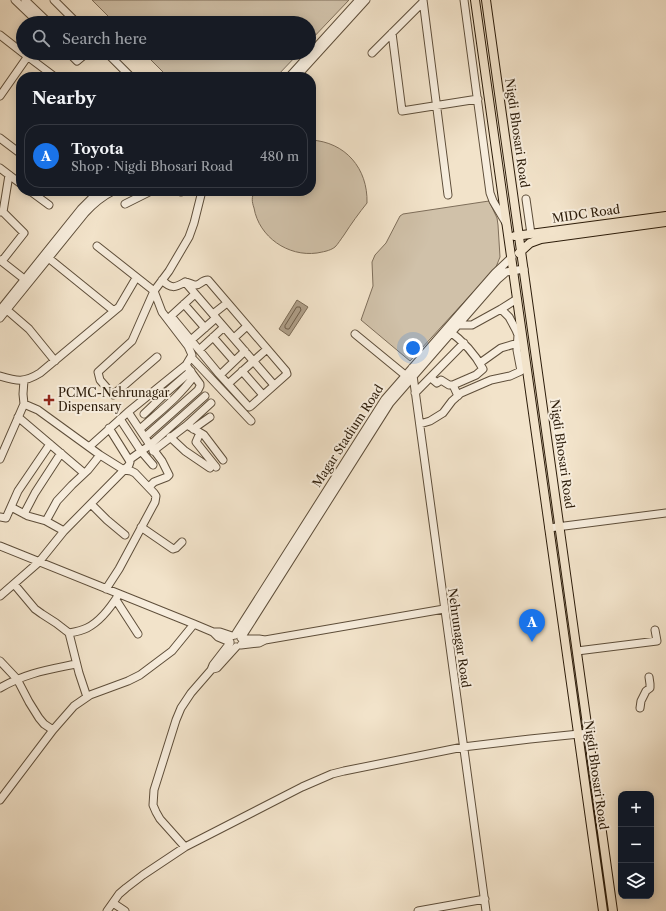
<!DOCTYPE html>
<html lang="en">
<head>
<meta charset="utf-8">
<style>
	body { margin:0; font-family:"Libre Caslon Text",serif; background:#20242c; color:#f1f3f6 }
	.controls { position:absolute; right:12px; bottom:12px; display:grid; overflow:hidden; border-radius:8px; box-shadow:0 2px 10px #0003 }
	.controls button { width:36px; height:36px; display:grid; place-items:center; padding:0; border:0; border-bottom:1px solid #363941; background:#171b24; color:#f1f3f6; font:20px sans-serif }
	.you { position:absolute; left:413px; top:348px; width:14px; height:14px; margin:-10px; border:3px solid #fff; border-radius:50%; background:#1a73e8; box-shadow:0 0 0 6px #1a73e833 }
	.badge { display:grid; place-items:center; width:26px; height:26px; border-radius:50%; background:#1a73e8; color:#fff; font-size:13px; font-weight:700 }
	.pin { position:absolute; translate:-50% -33px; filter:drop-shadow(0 1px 2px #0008) }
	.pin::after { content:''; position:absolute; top:21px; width:14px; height:12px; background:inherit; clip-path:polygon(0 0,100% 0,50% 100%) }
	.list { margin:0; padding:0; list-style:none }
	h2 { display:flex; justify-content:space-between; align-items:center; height:52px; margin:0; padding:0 16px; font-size:17px }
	h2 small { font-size:13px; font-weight:400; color:#9ea1a6 }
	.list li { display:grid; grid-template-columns:26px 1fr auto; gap:12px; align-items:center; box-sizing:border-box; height:64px; margin:0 8px 8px; padding:0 8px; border:1px solid #363941; border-radius:16px }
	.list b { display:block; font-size:15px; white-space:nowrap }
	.list p { margin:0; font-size:13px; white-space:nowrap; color:#9ea1a6 }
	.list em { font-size:13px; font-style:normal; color:#9ea1a6 }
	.icon { flex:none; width:22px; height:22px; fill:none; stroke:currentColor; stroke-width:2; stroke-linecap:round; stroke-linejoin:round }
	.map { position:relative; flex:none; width:666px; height:911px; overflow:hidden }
	.search { position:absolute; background:#171b24; box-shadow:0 2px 10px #0003; left:16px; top:16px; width:300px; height:44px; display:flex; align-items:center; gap:10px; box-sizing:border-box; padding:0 14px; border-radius:22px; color:#9ea1a6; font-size:15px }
	.panel { position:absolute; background:#171b24; box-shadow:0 2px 10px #0003; left:16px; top:72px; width:300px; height:124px; border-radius:16px }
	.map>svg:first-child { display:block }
	.green { fill:#d0c1a9; stroke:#7e6e5a }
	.water { fill:#af9f89; stroke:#7b6b56 }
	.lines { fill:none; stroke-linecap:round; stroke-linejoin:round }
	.shore { stroke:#6e5e4a; stroke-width:1 }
	.minor-casing { stroke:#5e4e3a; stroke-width:9 }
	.major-casing { stroke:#2c1c0a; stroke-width:10 }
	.minor { stroke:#f7eddd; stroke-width:7 }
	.major { stroke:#f2e3ca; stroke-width:8 }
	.poi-dot { fill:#8f2418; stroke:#f7eddd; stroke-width:1.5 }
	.labels { text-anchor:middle; stroke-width:4; stroke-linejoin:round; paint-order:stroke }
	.street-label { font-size:12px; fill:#2c1c0a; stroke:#f7eddd }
	.poi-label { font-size:12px; fill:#2c1c0a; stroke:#f7eddd; text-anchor:start }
</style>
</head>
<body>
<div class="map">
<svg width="666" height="911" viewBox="0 0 666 911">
	<rect width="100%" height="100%" fill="#f2e3ca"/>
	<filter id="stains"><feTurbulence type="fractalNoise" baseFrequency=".005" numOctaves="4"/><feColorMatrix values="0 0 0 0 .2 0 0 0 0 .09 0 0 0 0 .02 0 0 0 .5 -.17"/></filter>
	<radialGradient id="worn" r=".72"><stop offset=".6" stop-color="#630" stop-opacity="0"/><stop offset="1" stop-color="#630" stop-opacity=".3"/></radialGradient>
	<path class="green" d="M92 0H349L309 42V23H115Z
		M144 53H299L276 77H168Z
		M311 140C345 142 368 168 367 203 359 213 351 224 344 235 341 239 338 244 335 247 330 251 322 252 317 253 288 257 259 237 254 208 252 202 251 197 255 191H311Z
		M489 201 497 218 498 225 500 257 496 267 410 361 361 320 373 286 372 262 375 255 386 243 400 216 403 214Z"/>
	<path class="water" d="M297 300 308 307 289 336 279 329Z"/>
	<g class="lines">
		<path class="shore" d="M297 307H300L301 310 289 329H287L285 328V326Z"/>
		<defs>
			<path id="minor" d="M15 0 39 23
				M25 0 49 23
				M54 0 77 23
				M423 0 448 195
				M464 0 490 193 493 201 506 223
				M392 33 402 111 478 99
				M0 35 23 53
				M23 53 55 77
				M69 53 77 61 83 56 80 53
				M107 53 131 77
				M372 53 423 2
				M289 77 359 0
				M296 77 366 0
				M0 96 28 56
				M0 138 21 154
				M0 168 21 184
				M30 191 49 205
				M180 191 181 192
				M526 199 531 234
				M125 204 151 191
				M0 212H3L24 233 2 261
				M3 212 9 175
				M97 246 154 291 162 312 188 346 192 355 186 365 128 412 150 445 129 460
				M46 256 114 311
				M0 260 28 282
				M162 280C171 289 175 288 185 282L274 385
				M185 282C188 282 193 285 195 285 200 286 201 280 208 280L286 371 287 374 251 406 249 407 248 406 219 374 171 316 195 294
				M184 304 205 328
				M501 309 517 299
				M0 310 81 209 93 197 101 191
				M7 310 29 329 55 361
				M213 314 227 303
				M0 318 85 213C93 204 101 197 113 191
				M457 325H472L501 309 509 317 516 330 521 332
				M448 330C463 341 474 352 483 369L476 375 453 385 458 396
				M355 334 405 375
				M213 337 234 361
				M234 338 247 326
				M191 340 216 318
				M199 350 224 327
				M157 357 113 395 100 380 98 372 132 341 154 291 169 271 189 237 194 223 202 191
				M191 357 251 421
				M480 363 501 348 518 343
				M412 368C437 549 461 730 486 911
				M242 371 263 395
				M220 375 245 351
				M0 376C17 381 24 383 40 373L119 307 136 278
				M431 378 437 383 441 380 449 385H453
				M228 384 267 349
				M415 393 464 343
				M24 404 38 410 100 455 124 470 131 471 135 473 154 493 156 496 155 502 119 569 106 589
				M144 414 168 391 191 371
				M18 417 84 473
				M120 419 141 451 153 465
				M420 424 430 421 443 413 452 401 461 393 491 380 510 376 521 371 517 350 518 335 516 330
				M187 425 204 435 223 460
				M140 429C159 412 179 397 194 376
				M193 429 210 417
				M200 433 196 442 216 467
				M145 437 198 390 200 386V384L186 365
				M170 437 185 451 210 468
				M89 447 128 412
				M153 451 187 425 211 403
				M0 459 24 404 23 394 24 380
				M149 487 154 482 167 477 169 475 162 461 150 445 205 396
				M91 504 107 520 125 535
				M11 507 28 516 46 521
				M24 514 35 493 61 453
				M0 517 6 518 18 491 50 444
				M141 527 173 549 176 548 182 542
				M549 528 666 513
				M64 531 46 521 57 501 72 485 88 470 100 455
				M0 546 194 624 213 632 218 637 230 642
				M14 584 35 609 42 614 56 623 69 633
				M0 596 39 562 64 531 129 465 130 462 129 460 109 428
				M116 600 138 634
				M213 632H220L232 636
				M69 633 79 673 87 697
				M69 633C75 632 81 631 87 628 101 621 111 607 119 594
				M235 635 385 399 495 273 512 257
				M241 638 390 403 498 279 506 272 524 269
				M242 639H259L265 640
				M241 645 259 643 265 640 444 609
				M577 651 657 641 655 630
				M0 661 17 679 29 702 39 718 44 724 53 730
				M213 669 217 668 236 647
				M0 688C26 673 47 670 76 664
				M640 708 641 701 646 691 650 688V684L649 677
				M0 800 53 730 74 706 90 695 128 681 140 675 172 651 194 624
				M185 847 160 819 156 812 153 805 154 790 176 720 181 708 191 693 211 670 213 665 230 643
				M113 903 125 911
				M107 911 119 894 126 888 143 875 185 847 302 787 332 774 344 771 463 747 530 739 589 733
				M418 911 485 899"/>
			<path id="major" d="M475 0 603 911
				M486 0 613 911
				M515 236 666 216
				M519 253 530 243 541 239 666 222"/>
		</defs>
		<use href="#minor" class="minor-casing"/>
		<use href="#major" class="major-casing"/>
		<use href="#minor" class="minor"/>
		<use href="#major" class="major"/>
	</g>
	<path class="poi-dot" d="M47 394h4v4h4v4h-4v4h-4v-4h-4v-4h4z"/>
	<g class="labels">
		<g class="street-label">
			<text transform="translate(517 133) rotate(82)" y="4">Nigdi Bhosari Road</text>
			<text transform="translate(586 214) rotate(-8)" y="4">MIDC Road</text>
			<text transform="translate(348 436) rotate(-57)" y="4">Magar Stadium Road</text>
			<text transform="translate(562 454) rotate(82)" y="4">Nigdi Bhosari Road</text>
			<text transform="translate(459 638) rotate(82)" y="4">Nehrunagar Road</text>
			<text transform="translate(596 775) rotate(82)" y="4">Nigdi Bhosari Road</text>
		</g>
		<g class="poi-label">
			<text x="58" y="397">PCMC-Nehrunagar<tspan x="58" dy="14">Dispensary</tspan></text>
		</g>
	</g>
	<rect width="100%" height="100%" filter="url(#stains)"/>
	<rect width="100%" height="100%" fill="url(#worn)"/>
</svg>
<div class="controls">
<button>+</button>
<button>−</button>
<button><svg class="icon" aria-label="layers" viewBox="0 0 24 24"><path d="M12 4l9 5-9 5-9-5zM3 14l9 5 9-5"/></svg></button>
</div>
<div class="you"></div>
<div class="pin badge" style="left:532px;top:642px">A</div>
<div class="search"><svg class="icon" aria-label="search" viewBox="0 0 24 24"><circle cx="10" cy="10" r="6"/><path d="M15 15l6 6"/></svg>Search here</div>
<section class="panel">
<h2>Nearby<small></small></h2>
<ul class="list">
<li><span class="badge">A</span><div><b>Toyota</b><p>Shop · Nigdi Bhosari Road</p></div><em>480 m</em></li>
</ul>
</section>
</div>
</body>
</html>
